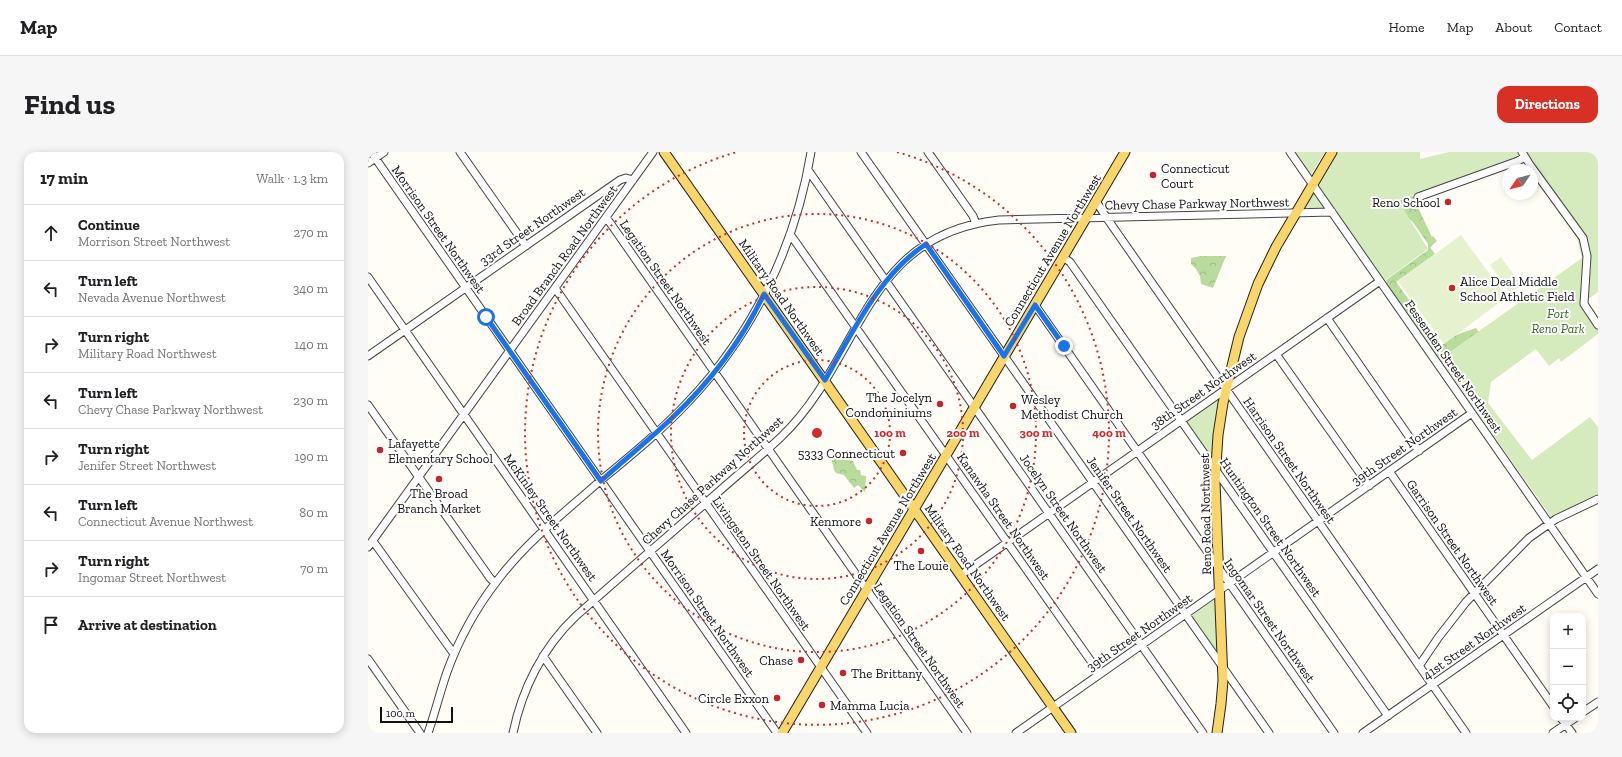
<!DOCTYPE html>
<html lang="en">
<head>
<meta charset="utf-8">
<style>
	body { margin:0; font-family:"Zilla Slab",serif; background:#f6f6f6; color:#202124 }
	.controls { position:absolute; right:12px; bottom:12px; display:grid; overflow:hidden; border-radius:8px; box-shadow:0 2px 10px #0003 }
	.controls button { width:36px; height:36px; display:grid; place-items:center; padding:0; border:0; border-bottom:1px solid #e0e0e0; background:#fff; color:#202124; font:20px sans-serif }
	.compass { position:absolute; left:1134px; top:12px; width:36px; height:36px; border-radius:50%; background:#fff; box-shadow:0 2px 10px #0003; rotate:235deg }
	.scale { position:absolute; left:12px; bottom:10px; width:73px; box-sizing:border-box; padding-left:4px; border:2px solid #111; border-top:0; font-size:11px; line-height:14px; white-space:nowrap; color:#111; -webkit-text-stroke:3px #fff; paint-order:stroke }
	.stop { position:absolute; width:12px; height:12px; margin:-9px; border:3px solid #1a73e8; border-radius:50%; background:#fff }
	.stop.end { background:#1a73e8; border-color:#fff; box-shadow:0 1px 4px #0008 }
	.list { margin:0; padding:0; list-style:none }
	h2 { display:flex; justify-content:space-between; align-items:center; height:52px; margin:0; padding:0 16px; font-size:17px }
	h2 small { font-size:13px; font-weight:400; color:#757577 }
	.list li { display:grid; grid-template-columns:26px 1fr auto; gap:12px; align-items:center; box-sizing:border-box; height:56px; padding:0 16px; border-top:1px solid #e0e0e0 }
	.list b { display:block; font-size:15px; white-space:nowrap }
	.list p { margin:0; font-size:13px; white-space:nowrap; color:#757577 }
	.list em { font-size:13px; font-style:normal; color:#757577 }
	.icon { flex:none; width:22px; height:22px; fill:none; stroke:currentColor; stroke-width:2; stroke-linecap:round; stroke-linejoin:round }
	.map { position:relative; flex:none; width:1230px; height:581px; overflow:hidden; border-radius:12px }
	header { display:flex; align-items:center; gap:24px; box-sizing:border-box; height:56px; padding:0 20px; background:#fff; border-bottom:1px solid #e0e0e0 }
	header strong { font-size:19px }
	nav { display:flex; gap:22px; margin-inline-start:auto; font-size:14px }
	.intro { display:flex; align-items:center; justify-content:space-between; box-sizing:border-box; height:96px; padding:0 24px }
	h1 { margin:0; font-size:28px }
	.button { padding:10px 18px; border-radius:12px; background:#d93025; color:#fff; font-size:14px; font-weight:700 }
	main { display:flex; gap:24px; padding:0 24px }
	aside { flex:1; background:#fff; border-radius:12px; box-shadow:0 2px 10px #0003 }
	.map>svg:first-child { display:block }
	.forest { fill:url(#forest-crowns) }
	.park { fill:#d5ebbd }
	.pitch { fill:#e6f2cf }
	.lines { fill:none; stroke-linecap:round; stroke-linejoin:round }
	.minor-casing { stroke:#444; stroke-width:9 }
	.major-casing { stroke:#222; stroke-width:11 }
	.minor { stroke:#fff; stroke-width:7 }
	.major { stroke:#f9d66b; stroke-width:9 }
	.route { stroke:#1a73e8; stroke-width:5 }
	.ring { fill:none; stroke:#d62828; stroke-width:2; stroke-dasharray:2 4 }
	.poi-dot { fill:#c4262e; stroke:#fff; stroke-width:1.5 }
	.labels { text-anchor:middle; stroke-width:4; stroke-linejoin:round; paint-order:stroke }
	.poi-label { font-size:13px; fill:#111; stroke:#fff; text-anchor:start }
	.street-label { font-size:13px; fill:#111; stroke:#fff }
	.park-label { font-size:13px; font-style:italic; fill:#2f6b1f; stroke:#fff }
	.centre { fill:#d62828; stroke:#fff; stroke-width:2 }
	.ring-label { font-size:12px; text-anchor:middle; font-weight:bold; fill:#d62828; stroke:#fff; stroke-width:4; stroke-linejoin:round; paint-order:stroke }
</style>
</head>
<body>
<header>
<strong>Map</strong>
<nav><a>Home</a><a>Map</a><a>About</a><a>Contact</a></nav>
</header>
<div class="intro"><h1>Find us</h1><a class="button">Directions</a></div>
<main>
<aside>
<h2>17 min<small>Walk · 1.3 km</small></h2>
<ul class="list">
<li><svg class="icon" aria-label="ahead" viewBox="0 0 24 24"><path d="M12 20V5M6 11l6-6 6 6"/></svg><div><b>Continue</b><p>Morrison Street Northwest</p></div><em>270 m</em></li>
<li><svg class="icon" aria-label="left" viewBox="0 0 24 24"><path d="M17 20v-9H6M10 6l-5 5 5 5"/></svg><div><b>Turn left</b><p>Nevada Avenue Northwest</p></div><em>340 m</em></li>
<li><svg class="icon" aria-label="right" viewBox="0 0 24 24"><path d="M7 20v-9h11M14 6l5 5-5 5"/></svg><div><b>Turn right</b><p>Military Road Northwest</p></div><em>140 m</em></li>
<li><svg class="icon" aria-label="left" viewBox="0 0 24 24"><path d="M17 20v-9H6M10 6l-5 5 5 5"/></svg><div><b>Turn left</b><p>Chevy Chase Parkway Northwest</p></div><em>230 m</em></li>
<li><svg class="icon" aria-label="right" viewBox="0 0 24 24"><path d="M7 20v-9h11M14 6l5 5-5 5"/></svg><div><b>Turn right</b><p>Jenifer Street Northwest</p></div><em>190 m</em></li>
<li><svg class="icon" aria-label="left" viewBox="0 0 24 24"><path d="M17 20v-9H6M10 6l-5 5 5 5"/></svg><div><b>Turn left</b><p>Connecticut Avenue Northwest</p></div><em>80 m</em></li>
<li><svg class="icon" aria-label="right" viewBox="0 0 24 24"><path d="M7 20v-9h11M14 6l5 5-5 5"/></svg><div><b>Turn right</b><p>Ingomar Street Northwest</p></div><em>70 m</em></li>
<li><svg class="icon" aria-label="arrive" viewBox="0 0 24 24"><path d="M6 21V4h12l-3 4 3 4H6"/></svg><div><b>Arrive at destination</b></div></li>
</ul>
</aside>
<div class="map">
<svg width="1230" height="581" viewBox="0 0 1230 581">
	<defs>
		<pattern id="forest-crowns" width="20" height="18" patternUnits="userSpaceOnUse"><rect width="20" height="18" fill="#b9dc9c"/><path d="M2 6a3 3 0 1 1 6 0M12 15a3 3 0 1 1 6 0" fill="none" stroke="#9ebc85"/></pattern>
	</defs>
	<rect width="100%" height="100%" fill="#fffdf5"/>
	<path class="forest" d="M1044 44 1047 46V49L1064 85 1065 84 1069 89 1062 95 1067 102 1028 130 1074 193 1088 183 1108 176 1113 183 1076 211H1073L1020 136 1018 128 1060 98V92L1044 69 1034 65 1029 49Z
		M833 104H858L845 136 833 132 832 124 828 117 823 112V106Z
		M468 303H473L480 308 485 309 489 318H492L493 323 498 324 497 340 490 333 486 336 476 323 468 321 466 318 464 309Z"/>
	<path class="park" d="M926 0H957L942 24Z
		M969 0H1052V7L1081 0H1230V140L1219 148 1230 165V182L1193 210 1191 206 1181 214 1168 197 1123 230 1120 251 1164 308 1222 265 1230 275V343L1183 365 1072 207 1214 106 1209 86 1153 5 1030 48 1060 97 1017 128 950 34Z
		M945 40 956 55V57H935Z
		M850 247 851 248 844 304 843 305 818 270Z
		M847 446H848L850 499 848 500 822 464Z"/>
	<path class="pitch" d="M1093 83 1137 143 1136 147 1076 192 1030 129Z
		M1133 105 1153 133 1142 141 1122 113Z"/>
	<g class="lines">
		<defs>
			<path id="minor" d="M3 0 409 581
				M92 0 158 94
				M493 0 901 581
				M560 0 605 64 608 72
				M922 0 1230 442
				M1154 0 1162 13 1215 86 1219 104 1216 152 1230 173
				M0 11 16 0
				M440 18 835 581
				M1050 45 1150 9 1157 5
				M728 49 738 65 1098 581
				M238 65 599 581
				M422 82 732 522
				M695 105 702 110 1020 564
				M0 125 318 581
				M187 136 499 581
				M667 153 966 581
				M959 166 1051 299
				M908 202 1001 334
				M0 204 252 28 258 26 265 28
				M0 253 122 426 127 431
				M1021 319 1185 554
				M5 389 86 502
				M0 395 285 0
				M593 423 1012 129
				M175 504 229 581
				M0 507 52 581
				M1051 514 1070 486 1098 450 1161 386 1188 367 1230 347
				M1215 560 1230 550
				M1193 566 1204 581
				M60 581C67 561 72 540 79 520 91 487 108 456 129 429 158 390 196 361 232 329 262 304 293 279 320 250 385 182 428 93 443 0
				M145 581C154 537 175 495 208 464 254 423 301 383 347 343 369 323 392 305 413 285 494 208 495 82 631 68L964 60
				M648 581 1104 261
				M995 581 1230 417
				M1185 581 1207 566"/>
			<path id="major" d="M296 0 703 581
				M414 581 757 0
				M849 581 853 552 855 528 847 330 850 283 855 251 871 185 890 132 908 95 964 0"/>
		</defs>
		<use href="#minor" class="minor-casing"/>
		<use href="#major" class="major-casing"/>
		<use href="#minor" class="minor"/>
		<use href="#major" class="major"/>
	</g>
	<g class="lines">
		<path class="route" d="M118 165 233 329C256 308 281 288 304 266 341 231 374 188 396 142L457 228C485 180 511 123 558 92L636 204 667 153 696 194"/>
	</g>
	<g class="ring">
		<circle cx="449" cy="281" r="73"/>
		<circle cx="449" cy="281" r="146"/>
		<circle cx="449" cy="281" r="219"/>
		<path d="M529 0A292 292 0 1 1 369 0"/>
	</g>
	<g class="poi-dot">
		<circle cx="785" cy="23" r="4"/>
		<circle cx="1080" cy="50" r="4"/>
		<circle cx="1084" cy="136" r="4"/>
		<circle cx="572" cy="252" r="4"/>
		<circle cx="645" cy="254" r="4"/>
		<circle cx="12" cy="298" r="4"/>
		<circle cx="535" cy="301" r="4"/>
		<circle cx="71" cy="327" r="4"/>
		<circle cx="501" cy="369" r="4"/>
		<circle cx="553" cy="399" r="4"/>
		<circle cx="433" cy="508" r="4"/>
		<circle cx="475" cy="521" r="4"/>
		<circle cx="409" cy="546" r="4"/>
		<circle cx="454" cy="553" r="4"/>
	</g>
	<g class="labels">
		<g class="poi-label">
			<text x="793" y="21">Connecticut<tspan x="793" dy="15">Court</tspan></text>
			<text x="1072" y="55" text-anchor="end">Reno School</text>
			<text x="1092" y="134">Alice Deal Middle<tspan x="1092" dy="15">School Athletic Field</tspan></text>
			<text x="564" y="250" text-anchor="end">The Jocelyn<tspan x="564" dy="15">Condominiums</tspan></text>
			<text x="653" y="252">Wesley<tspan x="653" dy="15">Methodist Church</tspan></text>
			<text x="20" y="296">Lafayette<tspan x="20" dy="15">Elementary School</tspan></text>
			<text x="527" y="306" text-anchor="end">5333 Connecticut</text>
			<text x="71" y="346" text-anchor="middle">The Broad<tspan x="71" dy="15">Branch Market</tspan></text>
			<text x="493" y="374" text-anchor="end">Kenmore</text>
			<text x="553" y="418" text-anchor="middle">The Louie</text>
			<text x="425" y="513" text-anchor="end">Chase</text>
			<text x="483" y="526">The Brittany</text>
			<text x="401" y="551" text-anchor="end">Circle Exxon</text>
			<text x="462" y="558">Mamma Lucia</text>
		</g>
		<g class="street-label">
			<text transform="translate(829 51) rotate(-1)" y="5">Chevy Chase Parkway Northwest</text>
			<text transform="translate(164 74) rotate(-35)" y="5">33rd Street Northwest</text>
			<text transform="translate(71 77) rotate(55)" y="5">Morrison Street Northwest</text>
			<text transform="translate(684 98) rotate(-59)" y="5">Connecticut Avenue Northwest</text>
			<text transform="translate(196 103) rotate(-54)" y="5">Broad Branch Road Northwest</text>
			<text transform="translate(298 130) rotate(55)" y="5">Legation Street Northwest</text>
			<text transform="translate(414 145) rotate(55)" y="5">Military Road Northwest</text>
			<text transform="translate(1086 214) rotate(55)" y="5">Fessenden Street Northwest</text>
			<text transform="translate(835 238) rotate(-35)" y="5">38th Street Northwest</text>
			<text transform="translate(1036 294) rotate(-35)" y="5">39th Street Northwest</text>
			<text transform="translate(922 308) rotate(55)" y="5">Harrison Street Northwest</text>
			<text transform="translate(344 328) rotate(-42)" y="5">Chevy Chase Parkway Northwest</text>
			<text transform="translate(696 361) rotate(55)" y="5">Jocelyn Street Northwest</text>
			<text transform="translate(762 362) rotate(55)" y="5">Jenifer Street Northwest</text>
			<text transform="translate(837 362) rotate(-91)" y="5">Reno Road Northwest</text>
			<text transform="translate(636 364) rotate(55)" y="5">Kanawha Street Northwest</text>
			<text transform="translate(183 365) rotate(55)" y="5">McKinley Street Northwest</text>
			<text transform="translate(903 375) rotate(55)" y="5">Huntington Street Northwest</text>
			<text transform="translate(519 377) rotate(-59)" y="5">Connecticut Avenue Northwest</text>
			<text transform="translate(1085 390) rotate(55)" y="5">Garrison Street Northwest</text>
			<text transform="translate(600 410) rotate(55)" y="5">Military Road Northwest</text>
			<text transform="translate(394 411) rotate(55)" y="5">Livingston Street Northwest</text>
			<text transform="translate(340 461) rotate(55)" y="5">Morrison Street Northwest</text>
			<text transform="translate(902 468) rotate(55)" y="5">Ingomar Street Northwest</text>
			<text transform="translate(771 480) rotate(-35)" y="5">39th Street Northwest</text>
			<text transform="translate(1106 489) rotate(-35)" y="5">41st Street Northwest</text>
			<text transform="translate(552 493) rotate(55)" y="5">Legation Street Northwest</text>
		</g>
		<g class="park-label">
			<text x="1190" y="166">Fort<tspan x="1190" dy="15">Reno Park</tspan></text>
		</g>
	</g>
	<circle cx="449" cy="281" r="6" class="centre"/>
	<g class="ring-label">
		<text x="522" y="285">100 m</text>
		<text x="595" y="285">200 m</text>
		<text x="668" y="285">300 m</text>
		<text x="741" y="285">400 m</text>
	</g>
</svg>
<div class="controls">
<button>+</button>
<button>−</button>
<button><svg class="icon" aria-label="locate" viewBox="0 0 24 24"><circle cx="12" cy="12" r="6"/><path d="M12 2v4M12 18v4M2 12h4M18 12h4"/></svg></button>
</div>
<svg class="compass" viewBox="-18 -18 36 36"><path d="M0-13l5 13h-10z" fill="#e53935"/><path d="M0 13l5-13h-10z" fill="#757577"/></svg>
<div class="scale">100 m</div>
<div class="stop" style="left:118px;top:165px"></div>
<div class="stop end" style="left:696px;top:194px"></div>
</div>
</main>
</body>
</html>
